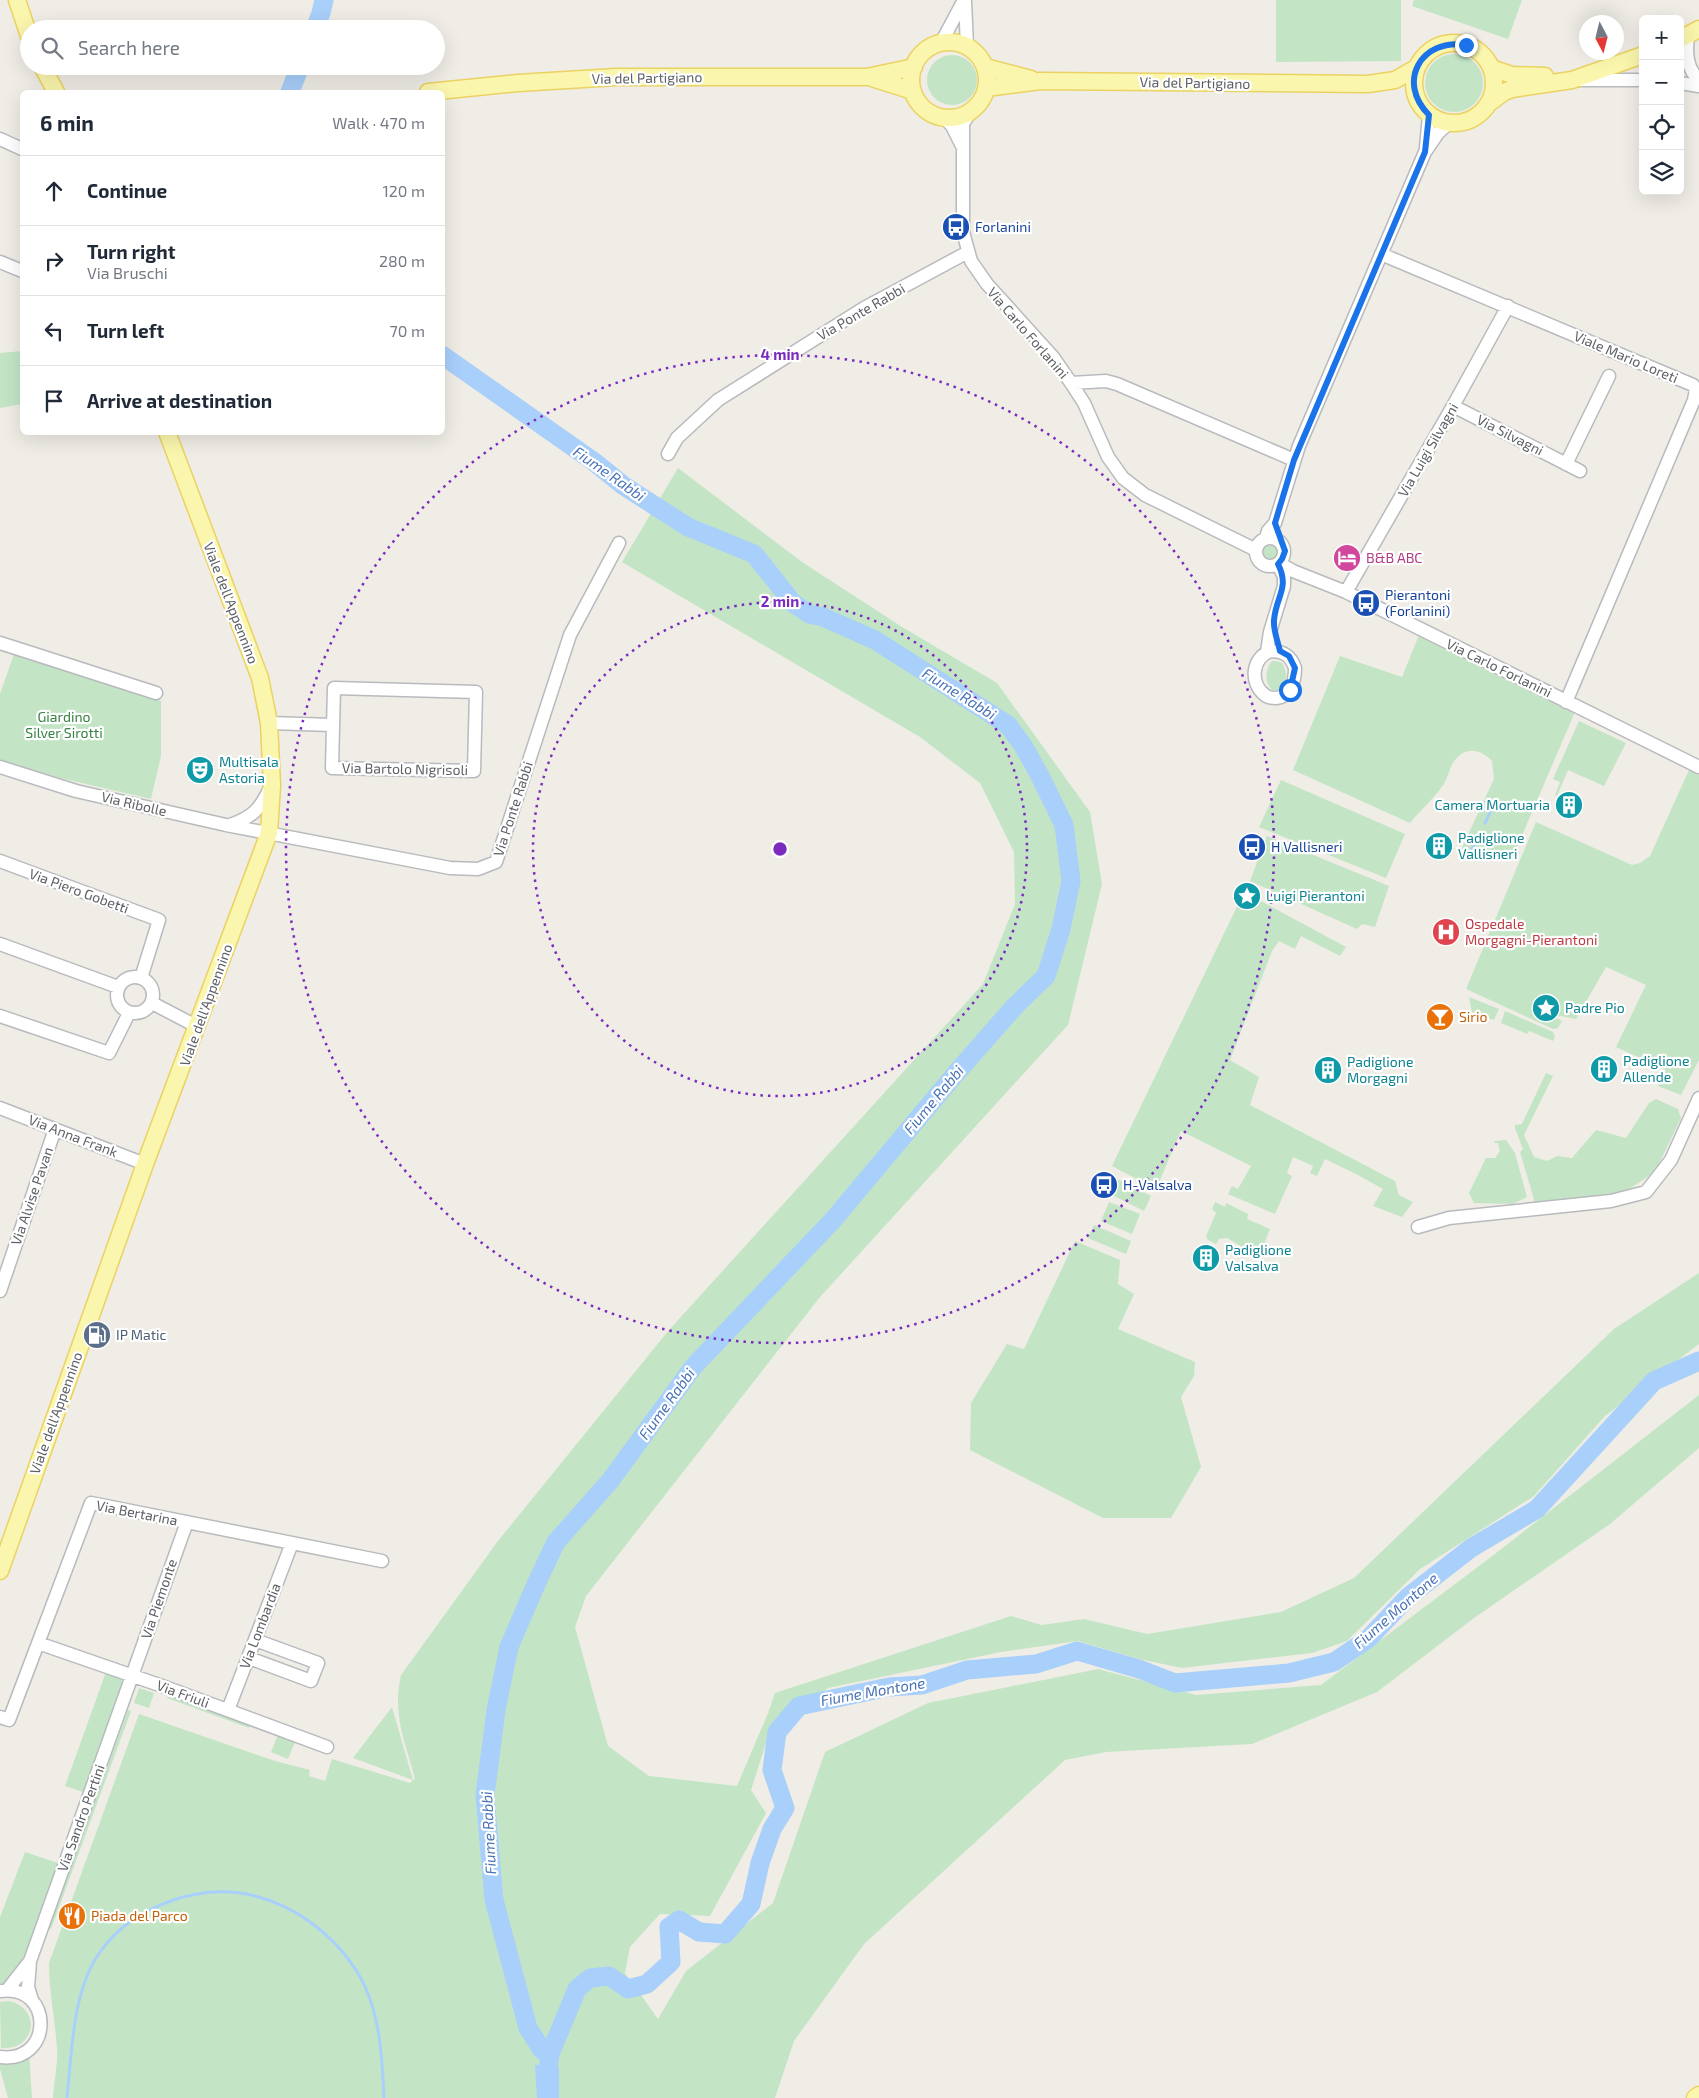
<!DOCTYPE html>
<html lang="en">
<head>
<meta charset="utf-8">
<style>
	body { margin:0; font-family:"Exo 2",sans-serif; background:#f2f2f3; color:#1f2937 }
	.controls { position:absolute; right:15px; top:15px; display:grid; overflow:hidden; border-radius:8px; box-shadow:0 5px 20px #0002 }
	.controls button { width:45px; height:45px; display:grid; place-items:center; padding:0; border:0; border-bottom:1px solid #e0e1e3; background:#fff; color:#1f2937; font:25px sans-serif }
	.compass { position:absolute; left:1579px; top:15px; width:45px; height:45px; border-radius:50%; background:#fff; box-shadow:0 5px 20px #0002; rotate:173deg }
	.stop { position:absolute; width:15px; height:15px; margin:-11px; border:4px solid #1a73e8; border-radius:50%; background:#fff }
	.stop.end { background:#1a73e8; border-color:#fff; box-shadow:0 1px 5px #0008 }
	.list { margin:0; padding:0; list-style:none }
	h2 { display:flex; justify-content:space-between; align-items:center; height:65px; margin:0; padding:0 20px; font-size:21px }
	h2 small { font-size:16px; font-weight:400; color:#747a83 }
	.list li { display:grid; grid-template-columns:32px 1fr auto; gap:15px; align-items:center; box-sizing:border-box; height:70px; padding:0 20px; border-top:1px solid #e0e1e3 }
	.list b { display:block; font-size:19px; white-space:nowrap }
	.list p { margin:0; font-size:16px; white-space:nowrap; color:#747a83 }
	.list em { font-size:16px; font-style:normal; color:#747a83 }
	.icon { flex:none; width:28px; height:28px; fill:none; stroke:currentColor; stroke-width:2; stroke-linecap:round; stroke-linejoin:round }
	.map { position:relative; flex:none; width:1699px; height:2098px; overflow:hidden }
	.search { position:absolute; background:#fff; box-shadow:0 5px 20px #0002; left:20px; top:20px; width:425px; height:55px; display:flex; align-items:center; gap:12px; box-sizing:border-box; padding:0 18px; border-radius:28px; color:#747a83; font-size:19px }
	.panel { position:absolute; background:#fff; box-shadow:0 5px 20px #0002; left:20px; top:90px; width:425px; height:345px; border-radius:8px }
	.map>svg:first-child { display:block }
	.green { fill:#c3e5c6 }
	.water { fill:#a9cffb }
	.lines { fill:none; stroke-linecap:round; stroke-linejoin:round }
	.stream { stroke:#a9cffb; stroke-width:3 }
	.river { stroke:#a9cffb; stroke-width:19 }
	.minor-casing { stroke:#b8babe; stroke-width:15 }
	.major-casing { stroke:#ebd262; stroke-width:19 }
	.minor { stroke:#fff; stroke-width:12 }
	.major { stroke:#fbf6ad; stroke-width:16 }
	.route { stroke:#1a73e8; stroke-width:6 }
	.ring { fill:none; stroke:#7b2cbf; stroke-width:2.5; stroke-dasharray:2.5 5 }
	.labels { text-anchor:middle; stroke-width:4.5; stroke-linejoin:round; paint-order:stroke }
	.street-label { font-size:14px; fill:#5d6065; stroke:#fff }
	.transit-label { font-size:14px; fill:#164399; stroke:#fff; text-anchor:start }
	.hotel-label { font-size:14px; fill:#b23c85; stroke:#fff; text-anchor:start }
	.park-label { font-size:14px; fill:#388142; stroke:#fff }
	.culture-label { font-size:14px; fill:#0d838f; stroke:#fff; text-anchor:start }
	.health-label { font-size:14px; fill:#be3a42; stroke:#fff; text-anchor:start }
	.food-label { font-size:14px; fill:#c56008; stroke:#fff; text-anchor:start }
	.service-label { font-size:14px; fill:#4e5e75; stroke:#fff; text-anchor:start }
	.water-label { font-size:15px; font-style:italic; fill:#4873b6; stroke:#fff }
	.centre { fill:#7b2cbf; stroke:#fff; stroke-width:2.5 }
	.ring-label { font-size:15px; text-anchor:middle; font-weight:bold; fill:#7b2cbf; stroke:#fff; stroke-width:4.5; stroke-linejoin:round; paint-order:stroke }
</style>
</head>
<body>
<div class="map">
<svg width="1699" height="2098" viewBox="0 0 1699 2098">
	<rect width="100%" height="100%" fill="#efede5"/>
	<path class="green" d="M1276 0H1401V61L1276 62Z
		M1414 0H1522L1508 39 1412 6Z
		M1425 83a29 29 0 1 1 58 0a29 29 0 1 1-58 0Z
		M927 80a25 25 0 1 1 50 0a25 25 0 1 1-50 0Z
		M22 351V404L0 408V353Z
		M678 468 802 562 902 627 997 683 1090 812 1102 884 1068 1025 820 1297 586 1596 575 1627 608 1746 649 1776 737 1786 768 1713 775 1693 1011 1616 1042 1625 1084 1619 1147 1634 1281 1612 1354 1578 1614 1329 1699 1273V1344L1605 1416 1534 1496 1420 1569 1347 1641 1312 1653 1182 1668 1139 1659 1078 1641 1001 1652 828 1688 768 1737 751 1790 766 1813 710 1916 660 1914 630 1947 625 1973 658 2019 686 1971 773 1903 825 1752 928 1703 1098 1669 1196 1695 1321 1685 1491 1557 1699 1395V1448L1610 1524 1474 1618 1377 1692 1252 1744 1106 1752 1065 1760 864 1944 794 2041 775 2098H53C54 2081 58 2065 57 2048 55 2019 49 1991 49 1963L139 1714 275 1761 310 1770 309 1776 325 1781 332 1759 410 1783 413 1780 353 1758 392 1707 413 1780 415 1779C405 1741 392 1715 401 1675L498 1541 669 1330 983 984 1015 904 1014 852 980 783 920 737 622 562Z
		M1260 551a10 10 0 1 1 20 0a10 10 0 1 1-20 0Z
		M1419 635 1575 712 1511 861 1487 850 1484 855H1475L1467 859 1458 856 1494 779 1492 761C1481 749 1466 746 1455 760 1449 767 1448 780 1441 788 1432 800 1420 811 1410 823L1293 770 1340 656 1402 677Z
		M14 654 161 701V756L151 799 60 778 0 760V694Z
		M1272 661H1276L1282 663C1288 673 1288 683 1279 690H1272C1264 682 1265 670 1272 661Z
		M1579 721 1626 743 1604 786 1568 770 1557 796 1555 795 1560 782 1553 779Z
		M1689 770 1699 775V1060L1681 1095 1658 1086 1666 1070 1616 1047 1646 985 1606 967 1576 1019 1561 1016 1554 1017 1562 1021 1558 1028 1553 1029 1466 989 1536 822 1632 865 1640 863 1650 856Z
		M1281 780 1405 834 1386 878 1259 827Z
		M1267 836 1389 886 1375 927 1362 924 1357 929 1250 881Z
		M1244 892 1346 947 1340 956 1301 936 1295 949 1279 941 1272 951 1230 1060 1259 1077 1250 1105 1395 1181 1399 1195 1413 1202 1402 1217 1373 1206 1383 1189 1358 1175 1325 1159 1317 1176 1310 1173 1313 1166 1293 1157 1287 1173 1292 1176 1275 1214 1228 1194 1232 1186 1238 1189 1251 1166 1181 1131 1156 1189 1112 1166Z
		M1469 997 1499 1009 1494 1020 1472 1012Z
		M1505 1011 1553 1032 1555 1037 1553 1041 1529 1031 1527 1034 1501 1023Z
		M1546 1073 1553 1076 1524 1135 1534 1157 1547 1161 1557 1156 1572 1158 1596 1130 1626 1138 1649 1103 1656 1099 1678 1109 1681 1118 1655 1172 1623 1193 1535 1203 1520 1152 1523 1149 1515 1128V1125L1522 1124Z
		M1506 1140 1515 1153 1527 1197 1513 1204 1474 1203 1469 1193 1486 1158H1495L1500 1151 1498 1143H1494L1495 1141Z
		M1115 1178 1151 1196 1144 1211 1108 1193Z
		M1109 1202 1140 1214 1132 1234 1101 1221Z
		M1215 1202 1225 1207 1226 1203 1248 1214 1247 1219 1270 1229 1261 1252 1251 1247 1247 1254 1240 1251 1239 1245 1227 1238 1219 1239 1216 1244 1208 1240 1206 1236 1216 1213 1212 1209Z
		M1094 1225 1131 1241 1126 1254 1088 1238Z
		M1075 1241 1120 1260 1118 1284 1134 1294 1118 1329 1195 1362 1194 1376 1181 1397 1201 1467 1171 1518H1103L970 1450 971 1403 1007 1344 1024 1349Z
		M106 1672 122 1678 125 1682 86 1793 65 1786Z
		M139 1688 154 1693 149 1708 134 1703Z
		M168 1695 251 1725 249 1728 167 1698Z
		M128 1710 131 1711 51 1929 48 1928Z
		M278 1735 295 1742 288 1759 271 1752Z
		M25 1852 58 1863 22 1963 7 1983 0 1986V1917Z
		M9 2001C43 2009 35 2051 1 2048L0 2002Z
		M29 2054 32 2098H8L0 2069V2061Z"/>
	<path class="water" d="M535 2065 559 2068V2098H537Z"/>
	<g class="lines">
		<path class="stream" d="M1485 823 1496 799
			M1468 857 1480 833
			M67 2098C72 2052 72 1991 100 1952 133 1906 200 1882 255 1896 295 1906 331 1933 354 1967 380 2005 382 2054 384 2098"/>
		<path class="river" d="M315 29 321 13 324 0
			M290 92 300 66
			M442 355 593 461 624 486 688 527 754 554 793 603 809 614 823 617 875 640 1008 725 1024 747 1039 774 1064 825 1071 881 1061 929 1046 976 1015 1006 957 1072 833 1220 694 1366 610 1481 556 1542 537 1582 509 1647 496 1710 485 1795 494 1900 528 2028 542 2050 550 2054
			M548 2098 547 2077 550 2054 577 1989 590 1978 609 1976 628 1989 647 1984 671 1962 669 1927 679 1920 699 1932 725 1934 751 1904 760 1863 772 1829 785 1808 772 1770 777 1732 799 1706 889 1687 922 1685 967 1670 1036 1664 1077 1651 1139 1669 1175 1683 1289 1673 1334 1662 1368 1639 1408 1597 1471 1548 1537 1509 1654 1381 1699 1361"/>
		<defs>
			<path id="minor" d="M965 1 967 46
				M1688 35C1686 52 1686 68 1699 80
				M941 43 964 0
				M1579 80H1643
				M1680 83 1699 86
				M970 112 963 124V232L971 261 987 284 1053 357 1071 383 1084 403 1108 457 1123 478 1145 495 1256 550
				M944 117 952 126 962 146
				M0 139 22 149
				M1426 147 1429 115
				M1381 254 1693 385 1696 389 1694 400 1566 702
				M0 262 22 271
				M1071 383 1106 381 1117 384 1294 460
				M1453 406 1580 471
				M668 454 677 438 718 400 864 308 968 252
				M1566 464 1609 376
				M1256 552a14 14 0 1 1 28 0a14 14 0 1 1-28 0Z
				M1266 538 1268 531 1275 523 1299 446 1425 152 1438 133 1449 123
				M1279 563 1293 571 1346 592 1699 767
				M1346 592 1453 406 1508 306
				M0 643 156 693
				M1271 651C1284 651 1291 656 1295 668 1295 681 1291 697 1276 698 1272 698 1268 698 1265 695 1249 683 1252 657 1271 651Z
				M1267 652 1270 632 1284 586V577L1278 564
				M334 688 476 692 474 771 332 768Z
				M269 723 333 725
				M0 767 76 791 226 825 450 868 478 869 496 862 570 635 619 543
				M230 825C253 817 260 809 270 788
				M0 861 159 920 141 978
				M0 944 118 987
				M117 995a18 18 0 1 1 36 0a18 18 0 1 1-36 0Z
				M152 1003 198 1027
				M0 1016 109 1053 129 1013
				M0 1108 145 1164
				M1418 1227 1449 1218 1611 1201 1646 1192 1671 1160 1699 1098
				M0 1291 55 1129
				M38 1643 165 1687 327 1747
				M249 1658 311 1681 318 1663 255 1640
				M228 1710 292 1543
				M0 1717 9 1720 91 1503 382 1561
				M8 1989 30 1961
				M0 1991C54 1983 54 2064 0 2057
				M32 2000 28 1987 30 1961 187 1522"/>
			<path id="major" d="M17 0 29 36
				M1680 39 1699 29
				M911 80a38 38 0 1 1 76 0a38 38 0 1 1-76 0Z
				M1414 83a40 40 0 1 1 80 0a40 40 0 1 1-80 0Z
				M42 66 56 92
				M985 67 1031 79
				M1491 68 1512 75 1545 76
				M872 78 913 91
				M986 88 1040 81 1368 84 1395 80 1416 68
				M428 92 518 83 616 77H867L914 67
				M1488 104 1504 92 1512 89 1572 80 1643 55
				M0 1571 145 1164 269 833 272 785 269 723 260 678 167 432
				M1695 2098 1699 2095"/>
		</defs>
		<use href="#minor" class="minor-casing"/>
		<use href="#major" class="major-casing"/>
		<use href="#minor" class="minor"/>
		<use href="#major" class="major"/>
	</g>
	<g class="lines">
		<path class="route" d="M1290 690 1295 668 1289 656 1280 651C1278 642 1273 630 1274 620 1276 596 1290 588 1278 564L1282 559 1285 551 1275 523 1294 460 1425 152 1429 115C1396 82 1421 38 1466 45"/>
	</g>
	<g class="ring">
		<circle cx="780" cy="849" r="247"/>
		<circle cx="780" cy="849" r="494"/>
	</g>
	<defs>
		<symbol id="bus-disc" viewBox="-11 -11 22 22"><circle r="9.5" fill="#1a4fb4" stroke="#fff"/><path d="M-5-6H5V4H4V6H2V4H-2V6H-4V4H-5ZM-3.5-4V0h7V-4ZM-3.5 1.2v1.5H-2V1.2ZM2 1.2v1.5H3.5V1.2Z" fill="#fff"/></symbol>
		<symbol id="hotel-disc" viewBox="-11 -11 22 22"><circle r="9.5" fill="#d1479c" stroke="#fff"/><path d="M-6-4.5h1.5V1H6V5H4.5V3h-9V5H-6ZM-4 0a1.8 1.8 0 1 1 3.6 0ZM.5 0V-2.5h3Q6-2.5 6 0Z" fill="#fff"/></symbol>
		<symbol id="theatre-disc" viewBox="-11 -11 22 22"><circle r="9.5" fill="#0f9aa8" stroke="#fff"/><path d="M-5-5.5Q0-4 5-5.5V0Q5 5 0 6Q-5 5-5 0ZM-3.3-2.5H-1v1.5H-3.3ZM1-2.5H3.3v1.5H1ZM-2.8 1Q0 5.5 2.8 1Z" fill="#fff"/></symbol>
		<symbol id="building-disc" viewBox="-11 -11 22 22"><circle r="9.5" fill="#0f9aa8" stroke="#fff"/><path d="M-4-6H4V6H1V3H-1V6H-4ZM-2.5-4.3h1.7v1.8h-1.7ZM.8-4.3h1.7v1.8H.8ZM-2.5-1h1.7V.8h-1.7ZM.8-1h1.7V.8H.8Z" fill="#fff"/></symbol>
		<symbol id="sight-disc" viewBox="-11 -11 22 22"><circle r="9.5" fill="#0f9aa8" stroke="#fff"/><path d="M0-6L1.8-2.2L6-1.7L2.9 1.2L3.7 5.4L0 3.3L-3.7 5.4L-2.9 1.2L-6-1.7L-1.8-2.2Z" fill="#fff"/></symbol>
		<symbol id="hospital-disc" viewBox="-11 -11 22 22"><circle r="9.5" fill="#e0444e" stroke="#fff"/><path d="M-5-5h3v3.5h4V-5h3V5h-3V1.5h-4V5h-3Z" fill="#fff"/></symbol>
		<symbol id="bar-disc" viewBox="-11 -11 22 22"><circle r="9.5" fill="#e8710a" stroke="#fff"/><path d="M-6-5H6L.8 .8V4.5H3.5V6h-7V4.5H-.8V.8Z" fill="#fff"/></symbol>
		<symbol id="fuel-disc" viewBox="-11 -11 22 22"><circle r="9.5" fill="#5c6f8a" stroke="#fff"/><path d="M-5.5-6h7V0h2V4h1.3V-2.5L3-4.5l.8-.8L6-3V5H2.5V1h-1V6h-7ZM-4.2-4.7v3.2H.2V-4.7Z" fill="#fff"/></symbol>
		<symbol id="restaurant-disc" viewBox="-11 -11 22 22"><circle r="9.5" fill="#e8710a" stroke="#fff"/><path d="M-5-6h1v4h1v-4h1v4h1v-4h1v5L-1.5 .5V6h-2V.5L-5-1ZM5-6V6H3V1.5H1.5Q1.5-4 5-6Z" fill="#fff"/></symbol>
	</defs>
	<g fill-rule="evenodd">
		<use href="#bus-disc" x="940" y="211" width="32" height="32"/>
		<use href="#hotel-disc" x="1331" y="542" width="32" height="32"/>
		<use href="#bus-disc" x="1350" y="587" width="32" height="32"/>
		<use href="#theatre-disc" x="184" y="754" width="32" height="32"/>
		<use href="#building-disc" x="1553" y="789" width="32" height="32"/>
		<use href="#building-disc" x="1423" y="830" width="32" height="32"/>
		<use href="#bus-disc" x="1236" y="831" width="32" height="32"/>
		<use href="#sight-disc" x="1231" y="880" width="32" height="32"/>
		<use href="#hospital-disc" x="1430" y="916" width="32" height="32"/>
		<use href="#sight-disc" x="1530" y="992" width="32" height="32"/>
		<use href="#bar-disc" x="1424" y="1001" width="32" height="32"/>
		<use href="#building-disc" x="1588" y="1053" width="32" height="32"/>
		<use href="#building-disc" x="1312" y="1054" width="32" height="32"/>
		<use href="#bus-disc" x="1088" y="1169" width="32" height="32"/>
		<use href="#building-disc" x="1190" y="1242" width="32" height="32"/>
		<use href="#fuel-disc" x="81" y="1319" width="32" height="32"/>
		<use href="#restaurant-disc" x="56" y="1900" width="32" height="32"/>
	</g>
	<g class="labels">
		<g class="street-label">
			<text transform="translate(647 78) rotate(-1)" y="5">Via del Partigiano</text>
			<text transform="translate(1195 83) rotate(1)" y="5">Via del Partigiano</text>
			<text transform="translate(861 312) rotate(-30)" y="5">Via Ponte Rabbi</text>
			<text transform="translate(1028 333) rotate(49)" y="5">Via Carlo Forlanini</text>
			<text transform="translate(1626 357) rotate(23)" y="5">Viale Mario Loreti</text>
			<text transform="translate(1510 435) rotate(27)" y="5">Via Silvagni</text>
			<text transform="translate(1428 450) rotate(-60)" y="5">Via Luigi Silvagni</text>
			<text transform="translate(231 603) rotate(69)" y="5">Viale dell'Appennino</text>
			<text transform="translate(1499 668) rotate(26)" y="5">Via Carlo Forlanini</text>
			<text transform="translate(405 769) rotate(1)" y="5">Via Bartolo Nigrisoli</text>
			<text transform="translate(134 804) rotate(13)" y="5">Via Ribolle</text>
			<text transform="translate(513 809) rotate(-72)" y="5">Via Ponte Rabbi</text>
			<text transform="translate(79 891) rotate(20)" y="5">Via Piero Gobetti</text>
			<text transform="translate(206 1005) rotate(-70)" y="5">Viale dell'Appennino</text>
			<text transform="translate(73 1136) rotate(21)" y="5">Via Anna Frank</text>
			<text transform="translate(32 1196) rotate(-71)" y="5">Via Alvise Pavan</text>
			<text transform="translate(56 1413) rotate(-70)" y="5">Viale dell'Appennino</text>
			<text transform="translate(137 1513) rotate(11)" y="5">Via Bertarina</text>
			<text transform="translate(159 1599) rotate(-71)" y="5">Via Piemonte</text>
			<text transform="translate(260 1626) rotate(-69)" y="5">Via Lombardia</text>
			<text transform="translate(183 1694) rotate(20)" y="5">Via Friuli</text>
			<text transform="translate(81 1818) rotate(-70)" y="5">Via Sandro Pertini</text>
		</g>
		<g class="transit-label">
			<text x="975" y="232">Forlanini</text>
			<text x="1385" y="600">Pierantoni<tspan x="1385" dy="16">(Forlanini)</tspan></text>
			<text x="1271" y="852">H Vallisneri</text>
			<text x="1123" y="1190">H-Valsalva</text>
		</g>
		<g class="hotel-label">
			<text x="1366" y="563">B&amp;B ABC</text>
		</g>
		<g class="park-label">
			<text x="64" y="722">Giardino<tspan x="64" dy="16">Silver Sirotti</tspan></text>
		</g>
		<g class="culture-label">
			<text x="219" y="767">Multisala<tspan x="219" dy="16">Astoria</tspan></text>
			<text x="1550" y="810" text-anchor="end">Camera Mortuaria</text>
			<text x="1458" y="843">Padiglione<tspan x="1458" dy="16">Vallisneri</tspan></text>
			<text x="1266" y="901">Luigi Pierantoni</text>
			<text x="1565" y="1013">Padre Pio</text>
			<text x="1623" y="1066">Padiglione<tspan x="1623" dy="16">Allende</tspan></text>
			<text x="1347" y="1067">Padiglione<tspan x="1347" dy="16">Morgagni</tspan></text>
			<text x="1225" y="1255">Padiglione<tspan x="1225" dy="16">Valsalva</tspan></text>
		</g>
		<g class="health-label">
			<text x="1465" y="929">Ospedale<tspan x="1465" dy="16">Morgagni-Pierantoni</tspan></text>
		</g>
		<g class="food-label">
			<text x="1459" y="1022">Sirio</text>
			<text x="91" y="1921">Piada del Parco</text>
		</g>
		<g class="service-label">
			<text x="116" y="1340">IP Matic</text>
		</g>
		<g class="water-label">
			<text transform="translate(609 474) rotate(35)" y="5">Fiume Rabbi</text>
			<text transform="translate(959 694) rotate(32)" y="5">Fiume Rabbi</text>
			<text transform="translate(934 1100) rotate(-50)" y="5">Fiume Rabbi</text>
			<text transform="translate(667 1404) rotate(-54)" y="5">Fiume Rabbi</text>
			<text transform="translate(1396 1611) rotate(-41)" y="5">Fiume Montone</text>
			<text transform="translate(873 1692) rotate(-10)" y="5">Fiume Montone</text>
			<text transform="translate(489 1833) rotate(-93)" y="5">Fiume Rabbi</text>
		</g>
	</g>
	<circle cx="780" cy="849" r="8" class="centre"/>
	<g class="ring-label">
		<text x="780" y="360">4 min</text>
		<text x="780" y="607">2 min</text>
	</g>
</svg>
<div class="controls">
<button>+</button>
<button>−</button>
<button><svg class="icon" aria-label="locate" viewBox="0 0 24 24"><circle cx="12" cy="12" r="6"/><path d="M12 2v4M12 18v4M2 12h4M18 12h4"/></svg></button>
<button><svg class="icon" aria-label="layers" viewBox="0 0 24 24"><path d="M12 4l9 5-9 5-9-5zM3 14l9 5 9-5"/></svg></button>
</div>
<svg class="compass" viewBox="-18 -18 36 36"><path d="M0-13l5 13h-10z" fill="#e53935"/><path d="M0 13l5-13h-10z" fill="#747a83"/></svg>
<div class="stop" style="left:1290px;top:690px"></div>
<div class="stop end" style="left:1466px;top:45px"></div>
<div class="search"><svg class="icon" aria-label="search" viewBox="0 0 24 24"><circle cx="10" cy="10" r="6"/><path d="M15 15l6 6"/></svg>Search here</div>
<section class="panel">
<h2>6 min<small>Walk · 470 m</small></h2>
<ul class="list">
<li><svg class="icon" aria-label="ahead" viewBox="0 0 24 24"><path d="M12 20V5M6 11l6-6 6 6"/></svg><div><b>Continue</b></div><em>120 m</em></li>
<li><svg class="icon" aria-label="right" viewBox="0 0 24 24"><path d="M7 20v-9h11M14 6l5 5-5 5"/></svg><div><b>Turn right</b><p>Via Bruschi</p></div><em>280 m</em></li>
<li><svg class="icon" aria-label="left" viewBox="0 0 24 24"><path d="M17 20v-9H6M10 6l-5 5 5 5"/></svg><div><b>Turn left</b></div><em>70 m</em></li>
<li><svg class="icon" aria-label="arrive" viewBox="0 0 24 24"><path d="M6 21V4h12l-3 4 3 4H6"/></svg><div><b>Arrive at destination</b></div></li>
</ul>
</section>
</div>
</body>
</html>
